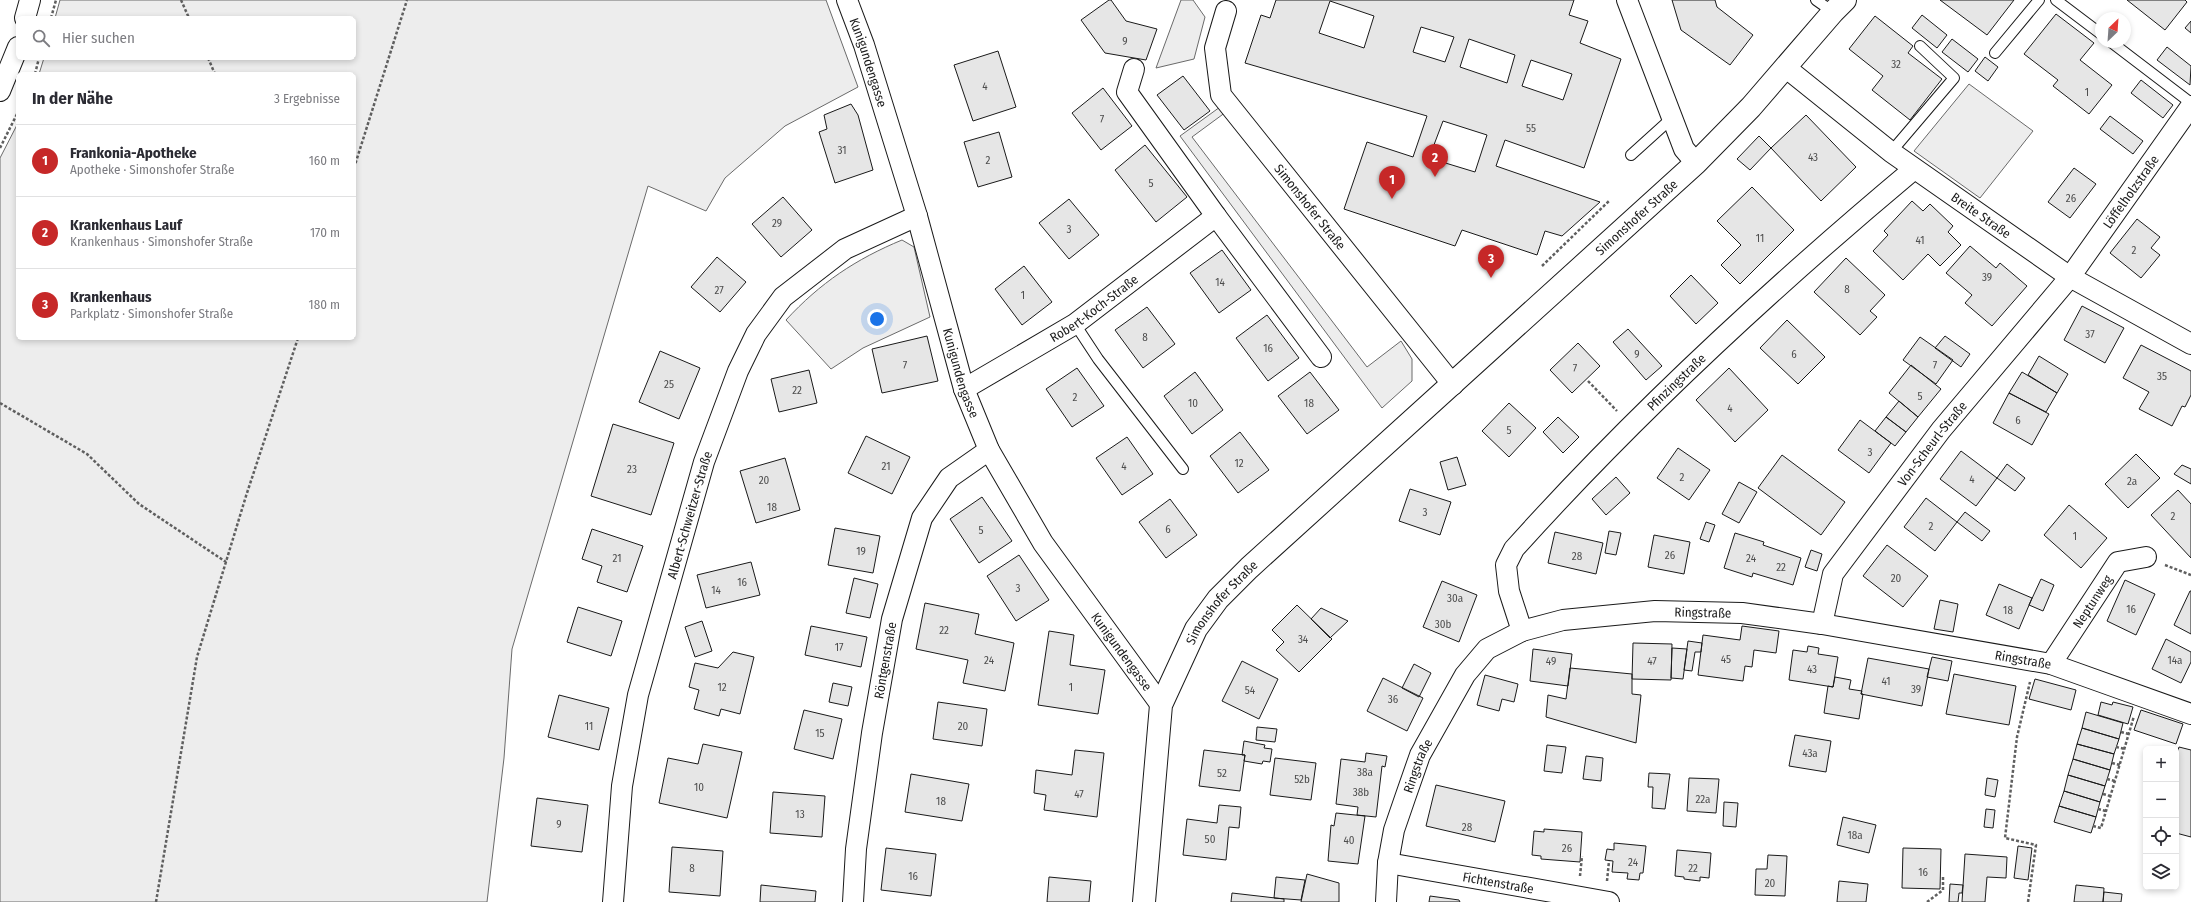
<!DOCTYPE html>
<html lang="de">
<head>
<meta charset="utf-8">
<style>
	body { margin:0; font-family:"Fira Sans Condensed",sans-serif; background:#f2f2f3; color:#2b2b33 }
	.controls { position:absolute; right:12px; bottom:12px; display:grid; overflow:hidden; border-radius:6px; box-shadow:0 2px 6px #0003 }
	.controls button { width:36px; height:36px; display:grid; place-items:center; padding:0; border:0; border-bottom:1px solid #e1e1e2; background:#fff; color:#2b2b33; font:20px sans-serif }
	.compass { position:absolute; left:2095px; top:12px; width:36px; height:36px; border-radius:50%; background:#fff; box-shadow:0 2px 6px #0003; rotate:25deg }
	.you { position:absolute; left:877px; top:319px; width:14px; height:14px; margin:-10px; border:3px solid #fff; border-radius:50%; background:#1a73e8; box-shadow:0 0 0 6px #1a73e833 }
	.badge { display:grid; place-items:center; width:26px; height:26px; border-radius:50%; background:#c62828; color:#fff; font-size:13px; font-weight:700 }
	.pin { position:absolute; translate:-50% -33px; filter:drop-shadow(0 1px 2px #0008) }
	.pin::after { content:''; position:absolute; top:21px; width:14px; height:12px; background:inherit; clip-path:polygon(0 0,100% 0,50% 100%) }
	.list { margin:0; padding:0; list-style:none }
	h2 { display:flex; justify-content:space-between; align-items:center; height:52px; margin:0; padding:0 16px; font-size:17px }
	h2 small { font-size:13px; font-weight:400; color:#7c7c81 }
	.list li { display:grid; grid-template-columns:26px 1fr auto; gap:12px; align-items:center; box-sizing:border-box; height:72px; padding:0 16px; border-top:1px solid #e1e1e2 }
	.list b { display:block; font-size:15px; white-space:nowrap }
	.list p { margin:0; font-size:13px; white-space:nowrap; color:#7c7c81 }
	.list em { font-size:13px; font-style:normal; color:#7c7c81 }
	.icon { flex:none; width:22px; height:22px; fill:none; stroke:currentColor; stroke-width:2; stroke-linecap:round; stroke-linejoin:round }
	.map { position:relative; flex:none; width:2191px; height:902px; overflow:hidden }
	.search { position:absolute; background:#fff; box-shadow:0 2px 6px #0003; left:16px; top:16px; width:340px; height:44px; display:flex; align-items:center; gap:10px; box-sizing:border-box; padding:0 14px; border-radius:6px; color:#7c7c81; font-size:15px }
	.panel { position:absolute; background:#fff; box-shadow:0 2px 6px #0003; left:16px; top:72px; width:340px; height:268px; border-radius:6px }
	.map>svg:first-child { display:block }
	.green { fill:#ededed; stroke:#6a6a6a }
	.building { fill:#e6e6e6; stroke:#1a1a1a; fill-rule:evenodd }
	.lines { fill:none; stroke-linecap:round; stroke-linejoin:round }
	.lane-casing { stroke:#1a1a1a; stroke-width:12 }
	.street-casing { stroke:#1a1a1a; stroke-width:22 }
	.secondary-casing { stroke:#1a1a1a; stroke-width:24 }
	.path { stroke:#5f5f5f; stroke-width:2.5; stroke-dasharray:3 2; stroke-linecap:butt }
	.lane { stroke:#fff; stroke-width:10 }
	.street { stroke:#fff; stroke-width:20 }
	.secondary { stroke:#fff; stroke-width:22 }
	.labels { text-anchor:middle; stroke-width:3; stroke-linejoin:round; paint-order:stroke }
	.number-label { font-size:11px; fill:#4d4d4d }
	.street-label { font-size:13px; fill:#1a1a1a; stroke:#fff }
</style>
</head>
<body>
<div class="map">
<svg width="2191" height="902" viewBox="0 0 2191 902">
	<rect width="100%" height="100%" fill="#fff"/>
	<path class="green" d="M60 0H826L858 87 785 126 725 178 706 211 648 186 512 649 504 758 487 902H0V158L18 123V338H354V74H39L44 58H354V18H55Z
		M1181 0H1193L1205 17 1194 59 1156 68Z
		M1969 84 2033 131 1980 198 1914 151Z
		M1220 107 1226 112 1192 137 1367 367 1401 341 1412 359V381L1382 408 1180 136Z
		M902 240 914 247 930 317 863 348 831 369 786 320C820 283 856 259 902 240Z"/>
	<path class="building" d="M1109 0H1111L1126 21 1157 29 1146 60 1105 53 1081 20Z
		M1276 0H1574L1569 15 1588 21 1580 43 1621 59 1584 168 1505 140 1496 166 1600 202 1562 236 1545 231 1537 255 1462 230 1455 246 1344 209 1367 142 1413 157 1427 116 1245 63 1261 15 1270 18ZM1330 1 1374 16 1364 48 1319 33ZM1421 27 1454 37 1445 62 1413 52ZM1469 39 1515 55 1507 83 1460 67ZM1531 60 1572 74 1563 100 1522 86ZM1443 121 1487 135 1475 172 1429 158Z
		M1672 0H1715L1717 7 1753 35 1730 65 1681 30Z
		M1940 0H2014L1987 35Z
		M2127 0H2185L2187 2 2165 30Z
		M2056 14 2094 43 2080 60 2112 85 2089 114 2053 86 2058 80 2024 54Z
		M1922 15 1947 35 1937 48 1912 28Z
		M1875 16 1913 46 1908 53 1942 79 1910 120 1872 90 1883 76 1849 49Z
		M2191 21V33L2185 28Z
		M1952 39 1978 59 1968 72 1942 52Z
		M2167 47 2191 66 2190 85 2157 60Z
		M998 51 1016 107 973 121 954 65Z
		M1985 57 1998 67 1988 81 1975 71Z
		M1183 76 1210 111 1184 130 1157 95Z
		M2141 80 2173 105 2163 118 2131 93Z
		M1103 88 1132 126 1101 150 1072 113Z
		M851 104 858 115 873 170 835 183 819 132 827 129 824 115Z
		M1806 115 1856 167 1821 201 1771 148Z
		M2110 116 2143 141 2133 154 2100 129Z
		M999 132 1012 177 978 187 964 142Z
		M1759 136 1771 148 1750 170 1737 159Z
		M1145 145 1187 197 1156 222 1115 170Z
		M2074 168 2096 184 2070 218 2048 202Z
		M1752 187 1794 230 1740 284 1721 265 1741 245 1717 221Z
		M783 197 812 230 781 257 752 224Z
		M1069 199 1099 235 1069 259 1039 223Z
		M1912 201 1923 211 1930 204 1953 226 1948 232 1961 245 1940 266 1928 254 1903 280 1873 251 1888 235 1884 231Z
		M2137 219 2160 237 2151 248 2160 255 2141 278 2110 253Z
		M1970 246 1996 268 2000 263 2027 286 1992 326 1965 303 1972 295 1946 273Z
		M1222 250 1251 290 1219 313 1190 273Z
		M717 257 746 282 720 312 691 287Z
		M1846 258 1885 295 1870 311 1877 317 1860 335 1814 292Z
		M1024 266 1052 302 1022 325 995 289Z
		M1691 275 1718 303 1696 324 1670 296Z
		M2082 306 2124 328 2105 363 2064 340Z
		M1147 307 1175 344 1143 368 1115 330Z
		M1267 315 1299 358 1268 381 1236 338Z
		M1787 320 1825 357 1798 384 1760 348Z
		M1628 329 1662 366 1646 380 1613 342Z
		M927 336 938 381 882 393 872 349Z
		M1945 336 1970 354 1961 367 1935 348Z
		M1920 337 1953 360 1936 384 1903 360Z
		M1578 343 1600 366 1572 393 1550 370Z
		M2141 345 2191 371V395L2185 407 2182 406 2172 426 2139 409 2149 392 2123 378Z
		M660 351 700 368 679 419 639 402Z
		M2039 356 2068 374 2057 393 2028 375Z
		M1911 365 1941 389 1918 417 1889 393Z
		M1077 368 1104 406 1072 427 1046 389Z
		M1729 368 1768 410 1735 442 1696 400Z
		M809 370 817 403 779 412 771 379Z
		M1195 372 1223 410 1192 434 1164 396Z
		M1310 372 1339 410 1307 434 1278 396Z
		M2022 372 2057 393 2046 412 2009 393Z
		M2009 393 2049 414 2032 445 1993 423Z
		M1899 401 1918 417 1906 432 1886 417Z
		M1509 403 1536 428 1509 457 1482 431Z
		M1558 417 1579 437 1563 453 1543 432Z
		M1886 417 1906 432 1895 446 1875 431Z
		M1860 420 1891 443 1869 473 1838 450Z
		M613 424 674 443 651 515 591 496Z
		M1240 432 1269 470 1238 493 1210 456Z
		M866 436 910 457 892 494 848 473Z
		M1127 437 1153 474 1122 495 1096 458Z
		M1678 448 1710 470 1689 500 1657 478Z
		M1961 451 1997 478 1976 506 1940 479Z
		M2136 454 2160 478 2128 508 2105 484Z
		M1782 455 1845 502 1821 535 1758 488Z
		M1457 457 1466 485 1448 490 1440 462Z
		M785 458 800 510 756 523 740 471Z
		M2007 464 2025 478 2015 491 1997 478Z
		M2182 465 2191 469V484L2174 474Z
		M1616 477 1630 493 1606 515 1592 499Z
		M1739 482 1757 492 1739 523 1722 514Z
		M1410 489 1451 502 1440 535 1399 521Z
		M2178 490 2191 504V558L2151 515Z
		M982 497 1012 541 979 563 950 519Z
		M1926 498 1957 522 1935 551 1904 527Z
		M1170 499 1197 535 1166 558 1139 522Z
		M2069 505 2107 538 2081 568 2044 535Z
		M1965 512 1990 531 1982 541 1957 522Z
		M1706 522 1715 525 1709 542 1700 539Z
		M835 528 880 536 873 573 828 565Z
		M592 529 643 546 627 592 597 582 602 566 582 559Z
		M1609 531 1621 533 1616 555 1605 553Z
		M1555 532 1603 543 1596 574 1548 563Z
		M1735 533 1764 542 1763 545 1801 558 1793 585 1753 573 1752 577 1724 568Z
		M1654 535 1690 542 1684 574 1648 567Z
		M1887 545 1928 576 1903 607 1863 576Z
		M1811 550 1822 554 1817 571 1805 567Z
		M1019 555 1049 600 1016 621 987 576Z
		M751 562 760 595 706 608 697 575Z
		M854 578 878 584 870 618 846 613Z
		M2041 579 2054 585 2043 611 2029 605Z
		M2125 580 2155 594 2136 635 2107 621Z
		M1442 581 1477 595 1459 642 1423 627Z
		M1999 584 2032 598 2019 629 1986 615Z
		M2190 591H2191V634L2174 625Z
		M1940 600 1958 604 1953 632 1934 629Z
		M925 603 979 614 975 634 1014 643 1005 691 963 683 968 660 916 649Z
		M1297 605 1332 639 1299 672 1276 650 1284 642 1272 630Z
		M578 607 622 621 611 656 567 642Z
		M1321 608 1348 621 1330 638 1311 619Z
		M702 621 712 651 695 657 685 627Z
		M811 626 867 637 861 667 805 655Z
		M1742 626 1779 631 1776 653 1754 650 1752 667 1745 666 1743 681 1698 675 1703 635 1740 640Z
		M1049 631 1074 635 1070 665 1105 670 1098 714 1038 705Z
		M2166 639 2191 652V662L2181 683 2152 669Z
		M1688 641 1702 643 1701 652H1695L1692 671 1684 670Z
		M1633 643 1672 644 1671 680 1632 679Z
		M1808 646 1819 648 1818 654 1838 657 1833 687 1789 680 1793 650 1807 652Z
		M1672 648 1687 649 1683 679 1671 678Z
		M1533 649 1572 654 1568 686 1530 681Z
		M733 652 754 657 740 714 721 709 719 716 694 709 699 690 689 687 695 663 718 668Z
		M1932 657 1952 661 1948 681 1927 677Z
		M1868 658 1929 669 1922 706 1861 694Z
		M1242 661 1278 679 1259 719 1222 701Z
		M1414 664 1431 673 1419 697 1402 688Z
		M1570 668 1632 674V694L1641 695 1636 743 1546 717 1548 695 1566 699Z
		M1954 674 2016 686 2009 725 1946 714Z
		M1485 675 1518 684 1514 702 1502 699 1499 711 1477 705Z
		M1835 677 1851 680 1849 689 1862 691 1861 694H1863L1859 719 1824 713 1828 686 1833 687Z
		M1383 678 1423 698 1407 731 1367 711Z
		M2035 679 2076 690 2071 710 2029 699Z
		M833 683 852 687 848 706 829 702Z
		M559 695 609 708 599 750 548 737Z
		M938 702 987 709 982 746 933 739Z
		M2101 702 2112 705 2113 702 2133 707 2128 724 2098 715Z
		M804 710 842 719 833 759 794 749Z
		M2141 710 2183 724 2176 744 2134 730Z
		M2086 712 2123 723 2119 739 2082 728Z
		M1257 727 1277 729 1275 742 1256 740Z
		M2082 728 2119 739 2114 754 2077 744Z
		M1795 735 1831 741 1826 772 1789 766Z
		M1244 741 1265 745 1264 748 1272 749 1270 762 1263 761 1262 764 1244 761 1245 755H1242Z
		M703 744 742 752 727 818 659 803 668 758 698 764Z
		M2077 744 2114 754 2110 770 2073 759Z
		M1547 745 1566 747 1562 773 1544 771Z
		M2179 747 2191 750V837L2176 833V757Z
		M1075 750 1104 753 1097 817 1044 810 1046 795 1034 793 1036 770 1072 775Z
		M1204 750 1245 755 1240 791 1199 786Z
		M1366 753 1387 756 1385 767 1382 766 1376 817 1357 815 1358 807 1336 804 1341 759 1365 762Z
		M1586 756 1603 758 1601 781 1583 779Z
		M1275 758 1316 763 1311 800 1270 795Z
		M2073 759 2110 770 2105 786 2068 775Z
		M1649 773 1670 774 1665 809 1652 808 1653 787H1648Z
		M911 774 969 784 962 821 905 812Z
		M2068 775 2105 786 2100 802 2064 791Z
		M1689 778 1719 779 1716 813 1687 811Z
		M1987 778 1998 780 1995 797 1985 795Z
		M1436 785 1505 801 1495 842 1426 826Z
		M2064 791 2100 802 2096 817 2059 806Z
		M773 792 825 796 822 837 770 833Z
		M537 798 588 805 582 852 531 846Z
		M1724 802 1738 803 1736 827 1723 826Z
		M1219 805 1241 807 1239 828 1229 827 1226 860 1183 855 1187 819 1217 823Z
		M2059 806 2096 817 2091 833 2054 822Z
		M1986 809 1995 810 1993 828 1984 827Z
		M1336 813 1365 816 1358 864 1328 861 1331 825 1334 826Z
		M1843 817 1876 825 1869 853 1837 845Z
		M1544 829 1582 832 1580 862 1541 859V856L1532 855 1534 831 1544 832Z
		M1614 843 1646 846 1643 873H1640L1639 880 1627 879 1628 873 1612 872 1613 861 1605 860 1607 849 1614 850Z
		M2018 846 2032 848 2028 880 2014 878Z
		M672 847 723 851 720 896 669 892Z
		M886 848 936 854 931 896 881 890Z
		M1903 848 1941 849 1940 889 1902 888Z
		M1677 850 1711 853 1709 878 1700 877V881L1684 879V877L1675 876Z
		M1965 854 2007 857 2006 878 1987 877 1985 902H1962Z
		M1768 855 1787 856 1785 896 1755 895 1756 869H1767Z
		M1307 874 1339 883V902H1301Z
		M1049 877 1091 881 1089 902H1047Z
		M1276 877 1305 880 1301 900 1274 898Z
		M1839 881 1868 884 1866 902H1837Z
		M1950 884 1963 885 1962 893H1959L1958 902H1949Z
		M761 885 816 891 815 902H760Z
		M2076 885 2104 888 2103 902H2074Z
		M2104 892 2122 894 2121 902H2103Z
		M1232 893 1284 899V902H1231Z
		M1430 896 1459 900 1460 902H1429Z"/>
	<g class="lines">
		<defs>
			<path id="lane" d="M1816 0 1833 12
				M2056 0 2101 34
				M2111 42 2191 103
				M1995 53 2039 0
				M1891 152 1954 78 1920 46
				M1631 155 1673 117
				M1075 324 1098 359 1183 469"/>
			<g id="street">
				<path id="s1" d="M847 0 864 45 917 216 964 389 989 450 1043 543 1161 705"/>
				<path d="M1627 0 1684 149 1696 163"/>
				<path id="s2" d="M1226 11 1215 48 1221 95 1453 385"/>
				<path d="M25 18 30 0"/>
				<path id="s3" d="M1785 67 1891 152 2070 277 2191 344"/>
				<path d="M1134 69 1127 92 1216 216"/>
				<path d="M0 91 18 47"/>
				<path id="s4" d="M964 389 1075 324 1216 216 1321 357"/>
				<path id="s5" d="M1822 624 1833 574 1941 430 2070 277 2191 106"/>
				<path id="s6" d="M1522 631 1509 591 1506 565 1514 549C1637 412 1773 287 1914 169"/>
				<path id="s7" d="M2051 664 2118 562 2146 557"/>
				<path id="s8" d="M1388 863 1609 902"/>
				<path id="s9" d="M613 902 622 786 638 695 704 462 738 371 756 334 783 297 845 249 917 216"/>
				<path id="s10" d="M853 902 856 849 872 733 892 619 922 518 949 478 989 450"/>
				<path id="s11" d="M1386 902 1388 863 1394 830 1405 798 1420 755 1465 675 1487 649 1522 631 1563 620 1655 611 1742 613 1822 624 2051 664 2191 714"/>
			</g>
			<g id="secondary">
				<path id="s12" d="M1144 902 1161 705 1196 629 1218 599 1249 568 1696 163 1751 107 1833 12 1845 0"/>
			</g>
		</defs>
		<use href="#lane" class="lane-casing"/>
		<use href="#street" class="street-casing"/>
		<use href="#secondary" class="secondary-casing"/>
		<path class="path" d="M181 0 189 18
			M51 18 56 0
			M208 58 215 74
			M35 74 39 58
			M0 148 18 112
			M354 168 407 0
			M1542 266 1609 201
			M1588 381 1617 411
			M0 403 87 454 139 504 226 562
			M2165 565 2191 575
			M2121 732 2129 734
			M2116 747 2125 749
			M2112 763 2120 765
			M2107 779 2115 781
			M2103 794 2110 796
			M2098 809 2106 811
			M2093 826 2101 828 2134 716
			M1580 876 1582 856
			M1607 881 1609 861
			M156 902 197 657 246 496 298 338
			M1927 902 1943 890V877
			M2028 902 2036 845 2005 838 2017 737 2030 682"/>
		<use href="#lane" class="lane"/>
		<use href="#street" class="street"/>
		<use href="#secondary" class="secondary"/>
	</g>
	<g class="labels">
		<g class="number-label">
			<text x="1125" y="45">9</text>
			<text x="1896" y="68">32</text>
			<text x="985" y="90">4</text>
			<text x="2087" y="96">1</text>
			<text x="1102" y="123">7</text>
			<text x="1531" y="132">55</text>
			<text x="842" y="154">31</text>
			<text x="1813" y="161">43</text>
			<text x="988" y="164">2</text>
			<text x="1151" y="187">5</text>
			<text x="2071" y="202">26</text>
			<text x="777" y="227">29</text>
			<text x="1069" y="233">3</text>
			<text x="1760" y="242">11</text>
			<text x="1920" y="244">41</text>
			<text x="2134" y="254">2</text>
			<text x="1987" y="281">39</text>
			<text x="1220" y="286">14</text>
			<text x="1847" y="293">8</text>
			<text x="719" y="294">27</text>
			<text x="1023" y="299">1</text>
			<text x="2090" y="338">37</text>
			<text x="1145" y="341">8</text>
			<text x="1268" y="352">16</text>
			<text x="1637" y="358">9</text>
			<text x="1794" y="358">6</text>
			<text x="905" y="369">7</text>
			<text x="1935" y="369">7</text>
			<text x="1575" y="372">7</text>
			<text x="2162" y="380">35</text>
			<text x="669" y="388">25</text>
			<text x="797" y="394">22</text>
			<text x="1920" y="400">5</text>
			<text x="1075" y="401">2</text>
			<text x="1193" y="407">10</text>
			<text x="1309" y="407">18</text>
			<text x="1730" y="412">4</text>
			<text x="2018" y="424">6</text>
			<text x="1509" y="434">5</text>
			<text x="1870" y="456">3</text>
			<text x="1239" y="467">12</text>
			<text x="886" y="470">21</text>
			<text x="1124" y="470">4</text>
			<text x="632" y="473">23</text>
			<text x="1682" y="481">2</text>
			<text x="1972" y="483">4</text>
			<text x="764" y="484">20</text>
			<text x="2132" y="485">2a</text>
			<text x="772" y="511">18</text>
			<text x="1425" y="516">3</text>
			<text x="2173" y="520">2</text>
			<text x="1931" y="530">2</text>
			<text x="1168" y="533">6</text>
			<text x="981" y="534">5</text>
			<text x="2075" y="540">1</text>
			<text x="861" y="555">19</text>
			<text x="1670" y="559">26</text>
			<text x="1577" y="560">28</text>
			<text x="617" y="562">21</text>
			<text x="1751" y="562">24</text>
			<text x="1781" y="571">22</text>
			<text x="1896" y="582">20</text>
			<text x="742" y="586">16</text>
			<text x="1018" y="592">3</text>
			<text x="716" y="594">14</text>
			<text x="1455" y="602">30a</text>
			<text x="2131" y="613">16</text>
			<text x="2008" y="614">18</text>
			<text x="1443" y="628">30b</text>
			<text x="944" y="634">22</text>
			<text x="1303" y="643">34</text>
			<text x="839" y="651">17</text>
			<text x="1726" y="663">45</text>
			<text x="989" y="664">24</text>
			<text x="2175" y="664">14a</text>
			<text x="1551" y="665">49</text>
			<text x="1652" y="665">47</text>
			<text x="1812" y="673">43</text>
			<text x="1886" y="685">41</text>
			<text x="722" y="691">12</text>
			<text x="1071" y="691">1</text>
			<text x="1916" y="693">39</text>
			<text x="1250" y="694">54</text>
			<text x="1393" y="703">36</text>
			<text x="589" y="730">11</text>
			<text x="963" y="730">20</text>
			<text x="820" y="737">15</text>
			<text x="1810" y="757">43a</text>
			<text x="1365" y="776">38a</text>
			<text x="1222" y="777">52</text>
			<text x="1302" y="783">52b</text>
			<text x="699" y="791">10</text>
			<text x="1361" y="796">38b</text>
			<text x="1079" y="798">47</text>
			<text x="1703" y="803">22a</text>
			<text x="941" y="805">18</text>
			<text x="800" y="818">13</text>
			<text x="559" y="828">9</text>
			<text x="1467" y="831">28</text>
			<text x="1855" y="839">18a</text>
			<text x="1210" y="843">50</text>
			<text x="1349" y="844">40</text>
			<text x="1567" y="852">26</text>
			<text x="1633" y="866">24</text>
			<text x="692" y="872">8</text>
			<text x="1693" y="872">22</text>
			<text x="1923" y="876">16</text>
			<text x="913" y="880">16</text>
			<text x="1770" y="887">20</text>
		</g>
		<g class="street-label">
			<text dy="5" stroke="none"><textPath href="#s1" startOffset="66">Kunigundengasse</textPath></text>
			<text dy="5" stroke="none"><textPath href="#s5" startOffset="536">Löffelholzstraße</textPath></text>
			<text dy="5" stroke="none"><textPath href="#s2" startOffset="229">Simonshofer Straße</textPath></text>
			<text dy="5" stroke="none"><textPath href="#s3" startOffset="246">Breite Straße</textPath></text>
			<text dy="5" stroke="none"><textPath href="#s12" startOffset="885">Simonshofer Straße</textPath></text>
			<text dy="5" stroke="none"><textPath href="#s4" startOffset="153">Robert-Koch-Straße</textPath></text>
			<text dy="5" stroke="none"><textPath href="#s1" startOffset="390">Kunigundengasse</textPath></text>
			<text dy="5" stroke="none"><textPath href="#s6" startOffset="319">Pfinzingstraße</textPath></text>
			<text dy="5" stroke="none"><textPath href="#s5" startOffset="215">Von-Scheurl-Straße</textPath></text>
			<text dy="5" stroke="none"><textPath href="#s9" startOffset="396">Albert-Schweitzer-Straße</textPath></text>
			<text dy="5" stroke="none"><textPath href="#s7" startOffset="75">Neptunweg</textPath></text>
			<text dy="5" stroke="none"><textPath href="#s12" startOffset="318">Simonshofer Straße</textPath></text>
			<text dy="5" stroke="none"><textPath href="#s11" startOffset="500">Ringstraße</textPath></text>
			<text dy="5" stroke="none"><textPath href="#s1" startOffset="714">Kunigundengasse</textPath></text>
			<text dy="5" stroke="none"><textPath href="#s11" startOffset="824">Ringstraße</textPath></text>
			<text dy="5" stroke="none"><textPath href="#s10" startOffset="244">Röntgenstraße</textPath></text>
			<text dy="5" stroke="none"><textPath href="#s11" startOffset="141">Ringstraße</textPath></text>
			<text dy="5" stroke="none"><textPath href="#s8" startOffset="112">Fichtenstraße</textPath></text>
		</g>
	</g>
</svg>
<div class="controls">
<button>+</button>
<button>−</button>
<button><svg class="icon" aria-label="locate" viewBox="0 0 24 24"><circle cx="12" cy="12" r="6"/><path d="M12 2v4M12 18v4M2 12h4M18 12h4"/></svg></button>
<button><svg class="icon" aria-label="layers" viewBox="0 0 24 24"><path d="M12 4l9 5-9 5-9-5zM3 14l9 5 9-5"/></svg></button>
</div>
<svg class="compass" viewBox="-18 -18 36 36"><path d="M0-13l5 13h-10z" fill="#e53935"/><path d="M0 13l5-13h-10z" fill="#7c7c81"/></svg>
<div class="you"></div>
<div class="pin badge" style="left:1392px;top:199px">1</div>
<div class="pin badge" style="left:1435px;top:177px">2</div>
<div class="pin badge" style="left:1491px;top:278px">3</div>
<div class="search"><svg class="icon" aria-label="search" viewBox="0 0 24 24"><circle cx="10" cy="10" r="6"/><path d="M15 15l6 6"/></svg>Hier suchen</div>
<section class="panel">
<h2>In der Nähe<small>3 Ergebnisse</small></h2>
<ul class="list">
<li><span class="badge">1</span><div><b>Frankonia-Apotheke</b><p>Apotheke · Simonshofer Straße</p></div><em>160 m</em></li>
<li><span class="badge">2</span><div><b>Krankenhaus Lauf</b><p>Krankenhaus · Simonshofer Straße</p></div><em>170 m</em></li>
<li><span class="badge">3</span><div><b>Krankenhaus</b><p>Parkplatz · Simonshofer Straße</p></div><em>180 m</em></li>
</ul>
</section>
</div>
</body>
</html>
